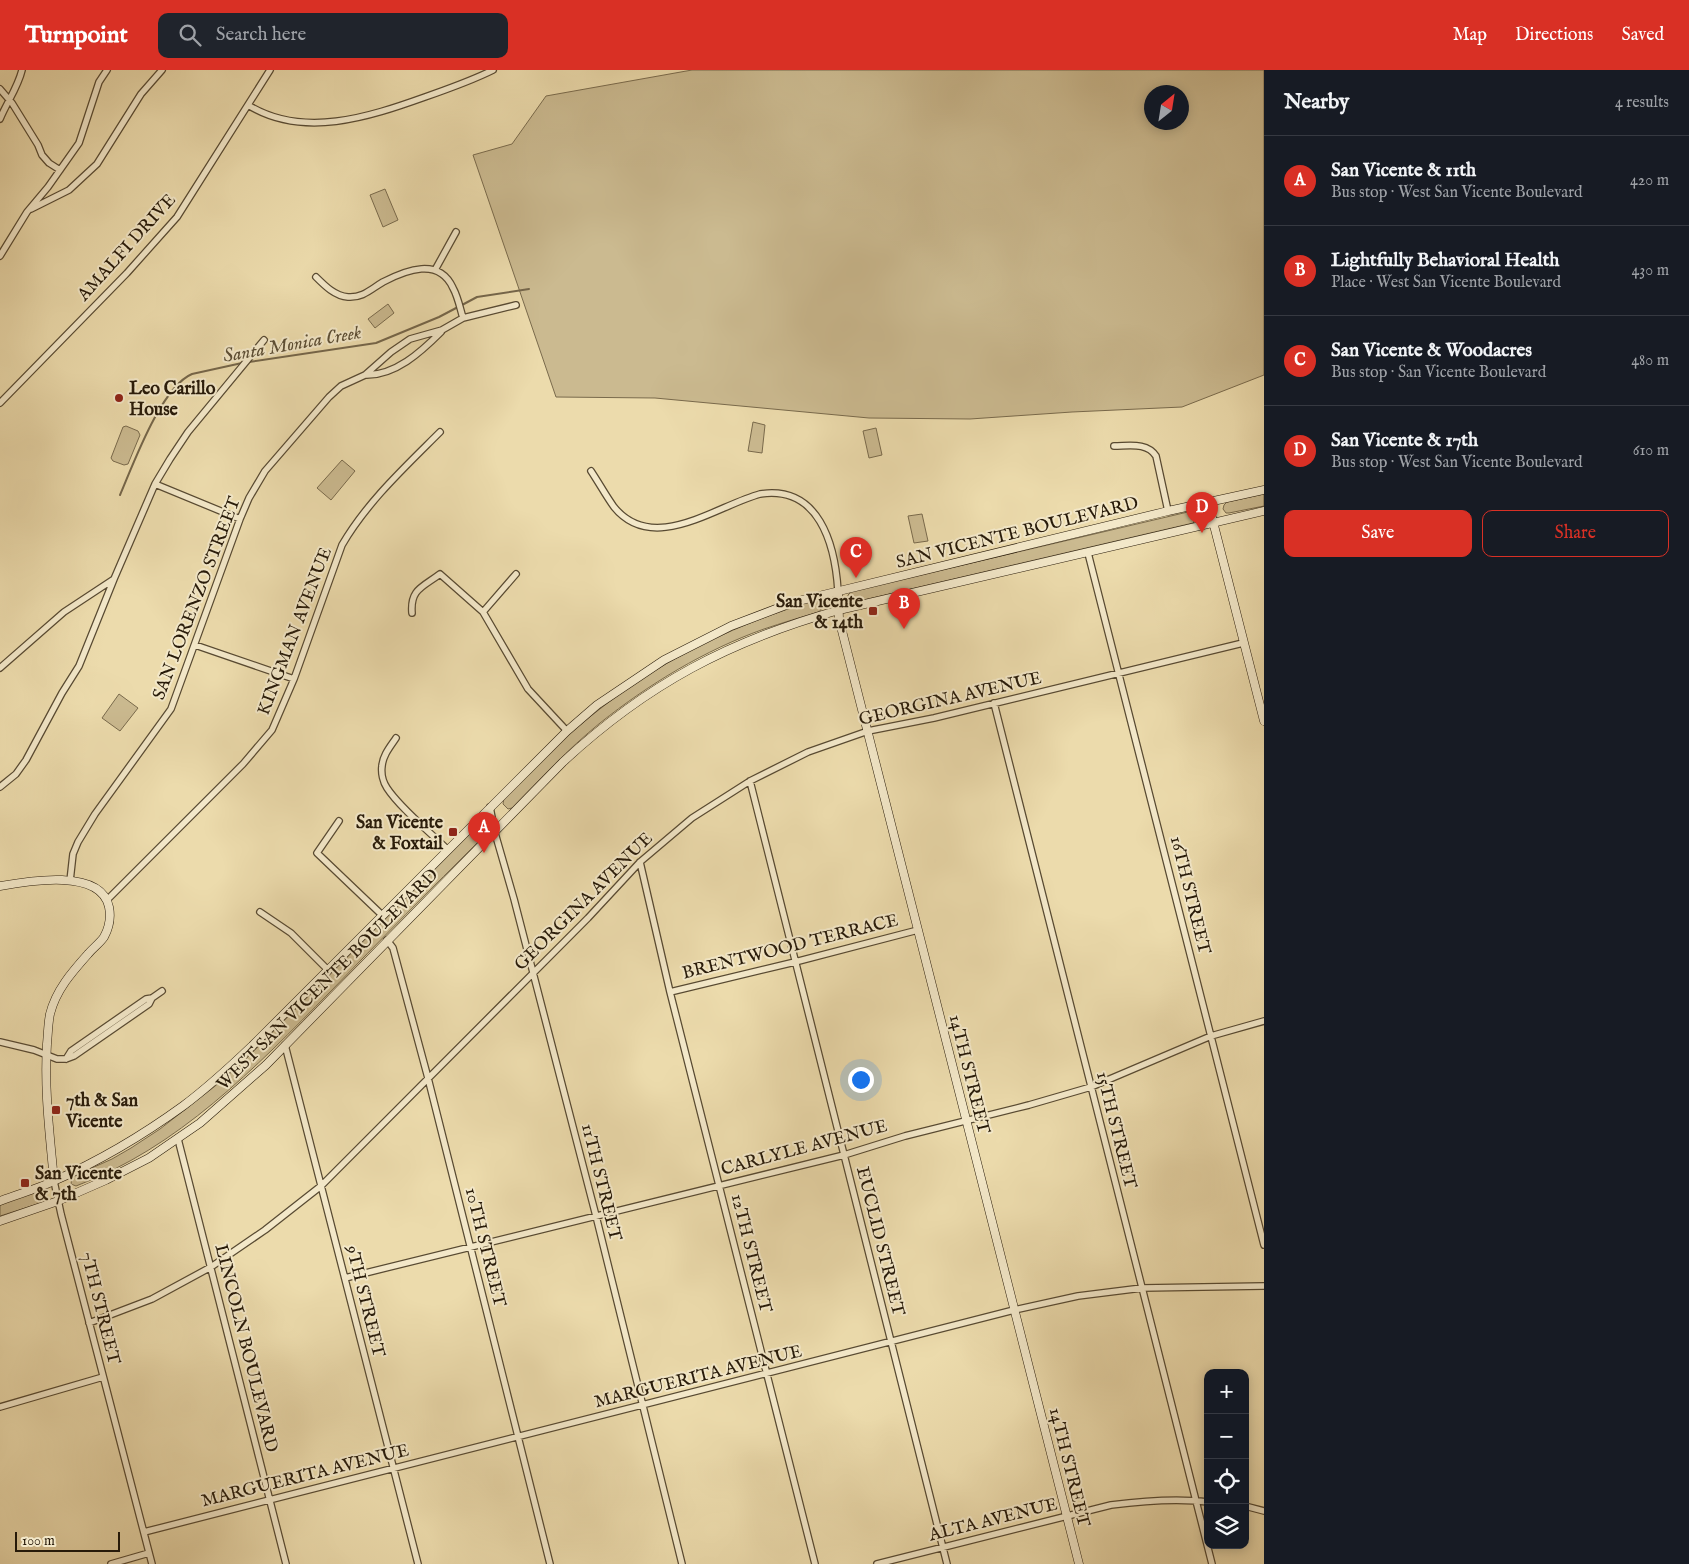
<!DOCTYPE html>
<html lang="en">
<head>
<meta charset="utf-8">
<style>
	body { margin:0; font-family:"IM FELL English",serif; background:#20242c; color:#f1f3f6 }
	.controls { position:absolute; right:15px; bottom:15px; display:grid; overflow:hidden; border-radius:10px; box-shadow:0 2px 12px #0003 }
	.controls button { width:45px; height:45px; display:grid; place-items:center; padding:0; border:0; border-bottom:1px solid #363941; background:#171b24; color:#f1f3f6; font:25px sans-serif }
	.compass { position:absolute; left:1144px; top:15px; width:45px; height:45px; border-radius:50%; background:#171b24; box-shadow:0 2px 12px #0003; rotate:30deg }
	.scale { position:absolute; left:15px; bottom:12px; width:105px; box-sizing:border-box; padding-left:5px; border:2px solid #271a09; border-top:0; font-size:14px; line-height:18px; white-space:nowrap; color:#271a09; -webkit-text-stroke:4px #f3e8c9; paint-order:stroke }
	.you { position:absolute; left:860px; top:1009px; width:18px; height:18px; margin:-12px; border:4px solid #fff; border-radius:50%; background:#1a73e8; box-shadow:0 0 0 8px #1a73e833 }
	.badge { display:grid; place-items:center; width:32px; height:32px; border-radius:50%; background:#d93025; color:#fff; font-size:16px; font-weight:700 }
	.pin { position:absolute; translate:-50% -41px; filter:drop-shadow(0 1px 2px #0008) }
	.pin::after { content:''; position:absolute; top:26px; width:18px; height:15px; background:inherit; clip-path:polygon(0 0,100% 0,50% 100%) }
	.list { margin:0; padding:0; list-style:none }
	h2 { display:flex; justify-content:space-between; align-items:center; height:65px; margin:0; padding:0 20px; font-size:21px }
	h2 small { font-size:16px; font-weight:400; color:#9ea1a6 }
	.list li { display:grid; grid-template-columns:32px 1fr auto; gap:15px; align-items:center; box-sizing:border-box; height:90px; padding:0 20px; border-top:1px solid #363941 }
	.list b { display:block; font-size:19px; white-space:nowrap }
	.list p { margin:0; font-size:16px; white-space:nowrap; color:#9ea1a6 }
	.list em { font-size:16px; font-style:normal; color:#9ea1a6 }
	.actions { display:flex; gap:10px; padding:15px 20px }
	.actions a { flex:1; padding:11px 0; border:1px solid #d93025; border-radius:10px; text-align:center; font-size:18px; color:#d93025 }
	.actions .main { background:#d93025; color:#fff }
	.icon { flex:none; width:28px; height:28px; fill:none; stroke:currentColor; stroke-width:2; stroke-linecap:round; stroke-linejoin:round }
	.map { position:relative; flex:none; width:1264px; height:1494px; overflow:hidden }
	header { display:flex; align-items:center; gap:30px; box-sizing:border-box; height:70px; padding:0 25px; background:#d93025; color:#fff }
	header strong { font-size:24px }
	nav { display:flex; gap:28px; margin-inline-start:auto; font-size:18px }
	.search { width:350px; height:45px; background:#20242c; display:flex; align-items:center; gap:12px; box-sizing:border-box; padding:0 18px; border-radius:10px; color:#9ea1a6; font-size:19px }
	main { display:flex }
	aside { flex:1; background:#171b24 }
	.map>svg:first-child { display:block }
	.green { fill:#cbba90; stroke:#796a4c; fill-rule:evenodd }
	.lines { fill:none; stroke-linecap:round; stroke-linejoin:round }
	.stream { stroke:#75664a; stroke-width:2 }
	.street-casing { stroke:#584a32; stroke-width:8 }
	.secondary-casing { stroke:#271a09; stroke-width:9 }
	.street { stroke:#f3e8c9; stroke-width:5.5 }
	.secondary { stroke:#f3e8c9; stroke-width:8 }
	.poi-dot { fill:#8f2418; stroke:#f3e8c9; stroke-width:2 }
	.labels { text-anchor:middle; stroke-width:4; stroke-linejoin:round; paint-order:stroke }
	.street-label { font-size:18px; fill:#271a09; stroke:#f3e8c9 }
	.poi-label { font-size:18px; font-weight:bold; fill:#271a09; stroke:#f3e8c9; text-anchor:start }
	.water-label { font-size:19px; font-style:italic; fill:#5b4d34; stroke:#f3e8c9 }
</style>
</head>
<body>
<header>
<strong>Turnpoint</strong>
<div class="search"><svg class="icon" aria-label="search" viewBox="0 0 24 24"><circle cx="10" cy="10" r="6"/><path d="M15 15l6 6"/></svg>Search here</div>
<nav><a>Map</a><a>Directions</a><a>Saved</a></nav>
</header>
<main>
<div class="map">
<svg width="1264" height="1494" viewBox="0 0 1264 1494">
	<rect width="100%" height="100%" fill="#ecdbac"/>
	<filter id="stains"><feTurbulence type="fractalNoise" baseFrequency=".004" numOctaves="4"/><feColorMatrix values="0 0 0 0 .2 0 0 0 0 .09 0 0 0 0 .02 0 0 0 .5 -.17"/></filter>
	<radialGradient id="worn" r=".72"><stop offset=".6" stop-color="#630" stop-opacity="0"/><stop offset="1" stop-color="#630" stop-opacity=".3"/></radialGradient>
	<path class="green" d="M692 0H1264V305L1182 337 1072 342 970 349 869 348 655 328 556 327 473 85 512 74 546 26ZM1152 22H1182V52H1152Z
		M385 119 398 150 383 157 370 125Z
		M388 234 394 243 375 258 368 249Z
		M753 352 765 355 762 383 748 381Z
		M126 356 138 361 140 365 128 394 124 395 113 391 111 388 123 357Z
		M876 358 882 385 869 388 863 361Z
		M342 390 355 401 331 430 317 418Z
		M1264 424V436L1229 443H1226L1223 439 1224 435 1227 432Z
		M1192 441 1194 452 1193 453 855 532H852L848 528V525L852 521Z
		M922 444 928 471 914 473 908 446Z
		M816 530 822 533V538L819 542C801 547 782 553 764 559 705 580 649 614 600 653 568 679 540 709 512 738L508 739 503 734 504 728C536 695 568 663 605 635 668 586 740 553 816 530Z
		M119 624 138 638 120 661 102 648Z
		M476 758 482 768C431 819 380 870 330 922 255 998 178 1078 76 1116L71 1114 72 1107 112 1089 131 1078 160 1059 214 1017 242 993Z
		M40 1121 43 1122 46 1126 44 1132 0 1146V1133Z"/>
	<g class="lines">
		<path class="stream" d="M462 235 477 227 529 219
			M249 292 376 273 439 247 458 237
			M120 425C133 395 161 317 192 304L242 293"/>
		<defs>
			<path id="street" d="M0 19 12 33 38 75 42 85 49 93 60 100
				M248 35C303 69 369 47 425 27 448 19 471 11 493 0
				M0 49C7 32 18 17 22 0
				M31 139 69 120 97 94 141 24 162 0
				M0 186 27 142 48 117 79 73 99 12 107 0
				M435 200 456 162
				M316 207C325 216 335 226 348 227 363 228 371 219 383 212 406 200 439 187 453 218 458 227 460 238 463 248
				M365 305C395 306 421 282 441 262
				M0 333 127 203 177 147 270 0
				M1114 376C1129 376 1147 372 1156 386L1168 441
				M591 401C599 413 606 426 614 437 653 485 716 436 760 424 819 415 835 474 838 521
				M155 414 240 449
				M1088 483 1264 1175
				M483 542 516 504
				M412 543C410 519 423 517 440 504L483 542 528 619 567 661
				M195 575 294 609
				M0 598 64 542 114 509 155 414 170 389 188 362 264 270
				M994 633 1212 1494
				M396 668C390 677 383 685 382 696 381 703 383 712 387 718 400 738 430 762 448 780
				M750 711 947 1494
				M0 717 16 704 26 690 62 623 79 596 114 509
				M490 737 495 763 514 829 596 1146 682 1494
				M339 751 317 783 382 845
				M640 792 670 922 815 1494
				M70 811 73 784 78 772 95 744 171 639 240 449 249 428 265 401 329 327 341 316 365 305 391 282 410 269 442 260 463 248 516 235
				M107 830 243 694 272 660 294 609 342 475C367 432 405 397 440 362
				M260 842 291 863 328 900
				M387 870 393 878 428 1008 550 1494
				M670 922 795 892 918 860
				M0 972 34 980 57 989H66L74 986 149 934 152 928
				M285 975 418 1494
				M66 989 71 981 146 929 152 928 162 921
				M178 1069 286 1494
				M54 1111 61 1144 152 1494
				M345 1208 844 1085 905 1066 1029 1035 1091 1017 1211 966 1264 951
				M89 1253 152 1229 211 1197 265 1160 321 1116 588 848 640 792 692 748 750 711 808 682 868 661 934 648 1243 573
				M0 1337 103 1307
				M1245 1436 1264 1441
				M144 1462 1014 1240 1078 1226 1142 1218 1264 1216
				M111 1494 149 1483
				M877 1494 1111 1435C1142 1431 1176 1428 1208 1432"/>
			<path id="secondary" d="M1208 432 1264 651
				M838 521 839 549 1079 1494
				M0 816C28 811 101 798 109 837 111 847 109 858 104 867 100 873 93 878 88 884 72 902 56 920 50 944 48 954 48 964 47 974 44 1020 50 1066 54 1111
				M0 1131C18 1124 37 1119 54 1111 99 1091 143 1065 183 1036 207 1018 230 997 252 976L567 661 597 635 664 590 731 556 794 532 1168 441 1264 420
				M0 1151 58 1131 106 1110 149 1088 200 1053 266 995 563 692C647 614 729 571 839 540L1264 441"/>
		</defs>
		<use href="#street" class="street-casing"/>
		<use href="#secondary" class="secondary-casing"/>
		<use href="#street" class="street"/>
		<use href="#secondary" class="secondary"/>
	</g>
	<g class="poi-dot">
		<circle cx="119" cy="328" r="5"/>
		<rect x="868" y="536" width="10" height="10" rx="2.5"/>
		<rect x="448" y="757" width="10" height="10" rx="2.5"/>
		<rect x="51" y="1035" width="10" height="10" rx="2.5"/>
		<rect x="20" y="1108" width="10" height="10" rx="2.5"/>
	</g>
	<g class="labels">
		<g class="street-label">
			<text transform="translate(126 177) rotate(-48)" y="6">AMALFI DRIVE</text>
			<text transform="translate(1017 462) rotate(-14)" y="6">SAN VICENTE BOULEVARD</text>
			<text transform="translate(196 528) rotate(-69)" y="6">SAN LORENZO STREET</text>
			<text transform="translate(294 561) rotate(-69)" y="6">KINGMAN AVENUE</text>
			<text transform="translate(950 628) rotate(-13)" y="6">GEORGINA AVENUE</text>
			<text transform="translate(1191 825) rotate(76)" y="6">16TH STREET</text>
			<text transform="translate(583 831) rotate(-45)" y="6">GEORGINA AVENUE</text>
			<text transform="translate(790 876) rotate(-14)" y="6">BRENTWOOD TERRACE</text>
			<text transform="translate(327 909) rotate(-45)" y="6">WEST SAN VICENTE BOULEVARD</text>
			<text transform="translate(970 1004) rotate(76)" y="6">14TH STREET</text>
			<text transform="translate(1117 1060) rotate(76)" y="6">15TH STREET</text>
			<text transform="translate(804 1077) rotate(-15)" y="6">CARLYLE AVENUE</text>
			<text transform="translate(602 1112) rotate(76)" y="6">11TH STREET</text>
			<text transform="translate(881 1171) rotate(76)" y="6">EUCLID STREET</text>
			<text transform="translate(486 1177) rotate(76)" y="6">10TH STREET</text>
			<text transform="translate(752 1183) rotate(76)" y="6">12TH STREET</text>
			<text transform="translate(366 1231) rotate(76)" y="6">9TH STREET</text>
			<text transform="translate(101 1238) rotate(76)" y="6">7TH STREET</text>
			<text transform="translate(247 1278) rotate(76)" y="6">LINCOLN BOULEVARD</text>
			<text transform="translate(698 1306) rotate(-14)" y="6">MARGUERITA AVENUE</text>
			<text transform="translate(1070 1397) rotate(76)" y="6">14TH STREET</text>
			<text transform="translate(305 1405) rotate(-14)" y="6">MARGUERITA AVENUE</text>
			<text transform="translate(993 1449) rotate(-14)" y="6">ALTA AVENUE</text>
		</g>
		<g class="poi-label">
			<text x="129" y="324">Leo Carillo<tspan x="129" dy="21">House</tspan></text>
			<text x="863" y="537" text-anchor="end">San Vicente<tspan x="863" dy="21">&amp; 14th</tspan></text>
			<text x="443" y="758" text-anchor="end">San Vicente<tspan x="443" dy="21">&amp; Foxtail</tspan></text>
			<text x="66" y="1036">7th &amp; San<tspan x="66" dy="21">Vicente</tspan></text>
			<text x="35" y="1109">San Vicente<tspan x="35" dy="21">&amp; 7th</tspan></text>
		</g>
		<g class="water-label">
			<text transform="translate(292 273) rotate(-10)" y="7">Santa Monica Creek</text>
		</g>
	</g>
	<rect width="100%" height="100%" filter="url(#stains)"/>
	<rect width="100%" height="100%" fill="url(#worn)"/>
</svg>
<div class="controls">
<button>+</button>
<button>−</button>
<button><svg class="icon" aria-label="locate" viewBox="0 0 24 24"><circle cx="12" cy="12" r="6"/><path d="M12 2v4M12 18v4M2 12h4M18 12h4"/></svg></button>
<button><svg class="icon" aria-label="layers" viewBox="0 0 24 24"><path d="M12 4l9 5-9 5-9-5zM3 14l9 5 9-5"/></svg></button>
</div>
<svg class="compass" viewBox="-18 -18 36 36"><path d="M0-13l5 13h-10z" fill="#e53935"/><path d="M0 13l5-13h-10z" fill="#9ea1a6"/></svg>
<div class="scale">100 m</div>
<div class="you"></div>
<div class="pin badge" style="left:484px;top:783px">A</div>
<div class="pin badge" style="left:904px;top:559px">B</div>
<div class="pin badge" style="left:856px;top:508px">C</div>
<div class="pin badge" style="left:1202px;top:463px">D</div>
</div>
<aside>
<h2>Nearby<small>4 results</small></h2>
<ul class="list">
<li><span class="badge">A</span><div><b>San Vicente &amp; 11th</b><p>Bus stop · West San Vicente Boulevard</p></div><em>420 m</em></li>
<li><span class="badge">B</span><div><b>Lightfully Behavioral Health</b><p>Place · West San Vicente Boulevard</p></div><em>430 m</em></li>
<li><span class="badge">C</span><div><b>San Vicente &amp; Woodacres</b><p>Bus stop · San Vicente Boulevard</p></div><em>480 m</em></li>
<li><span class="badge">D</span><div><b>San Vicente &amp; 17th</b><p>Bus stop · West San Vicente Boulevard</p></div><em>610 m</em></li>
</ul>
<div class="actions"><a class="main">Save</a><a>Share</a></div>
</aside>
</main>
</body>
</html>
